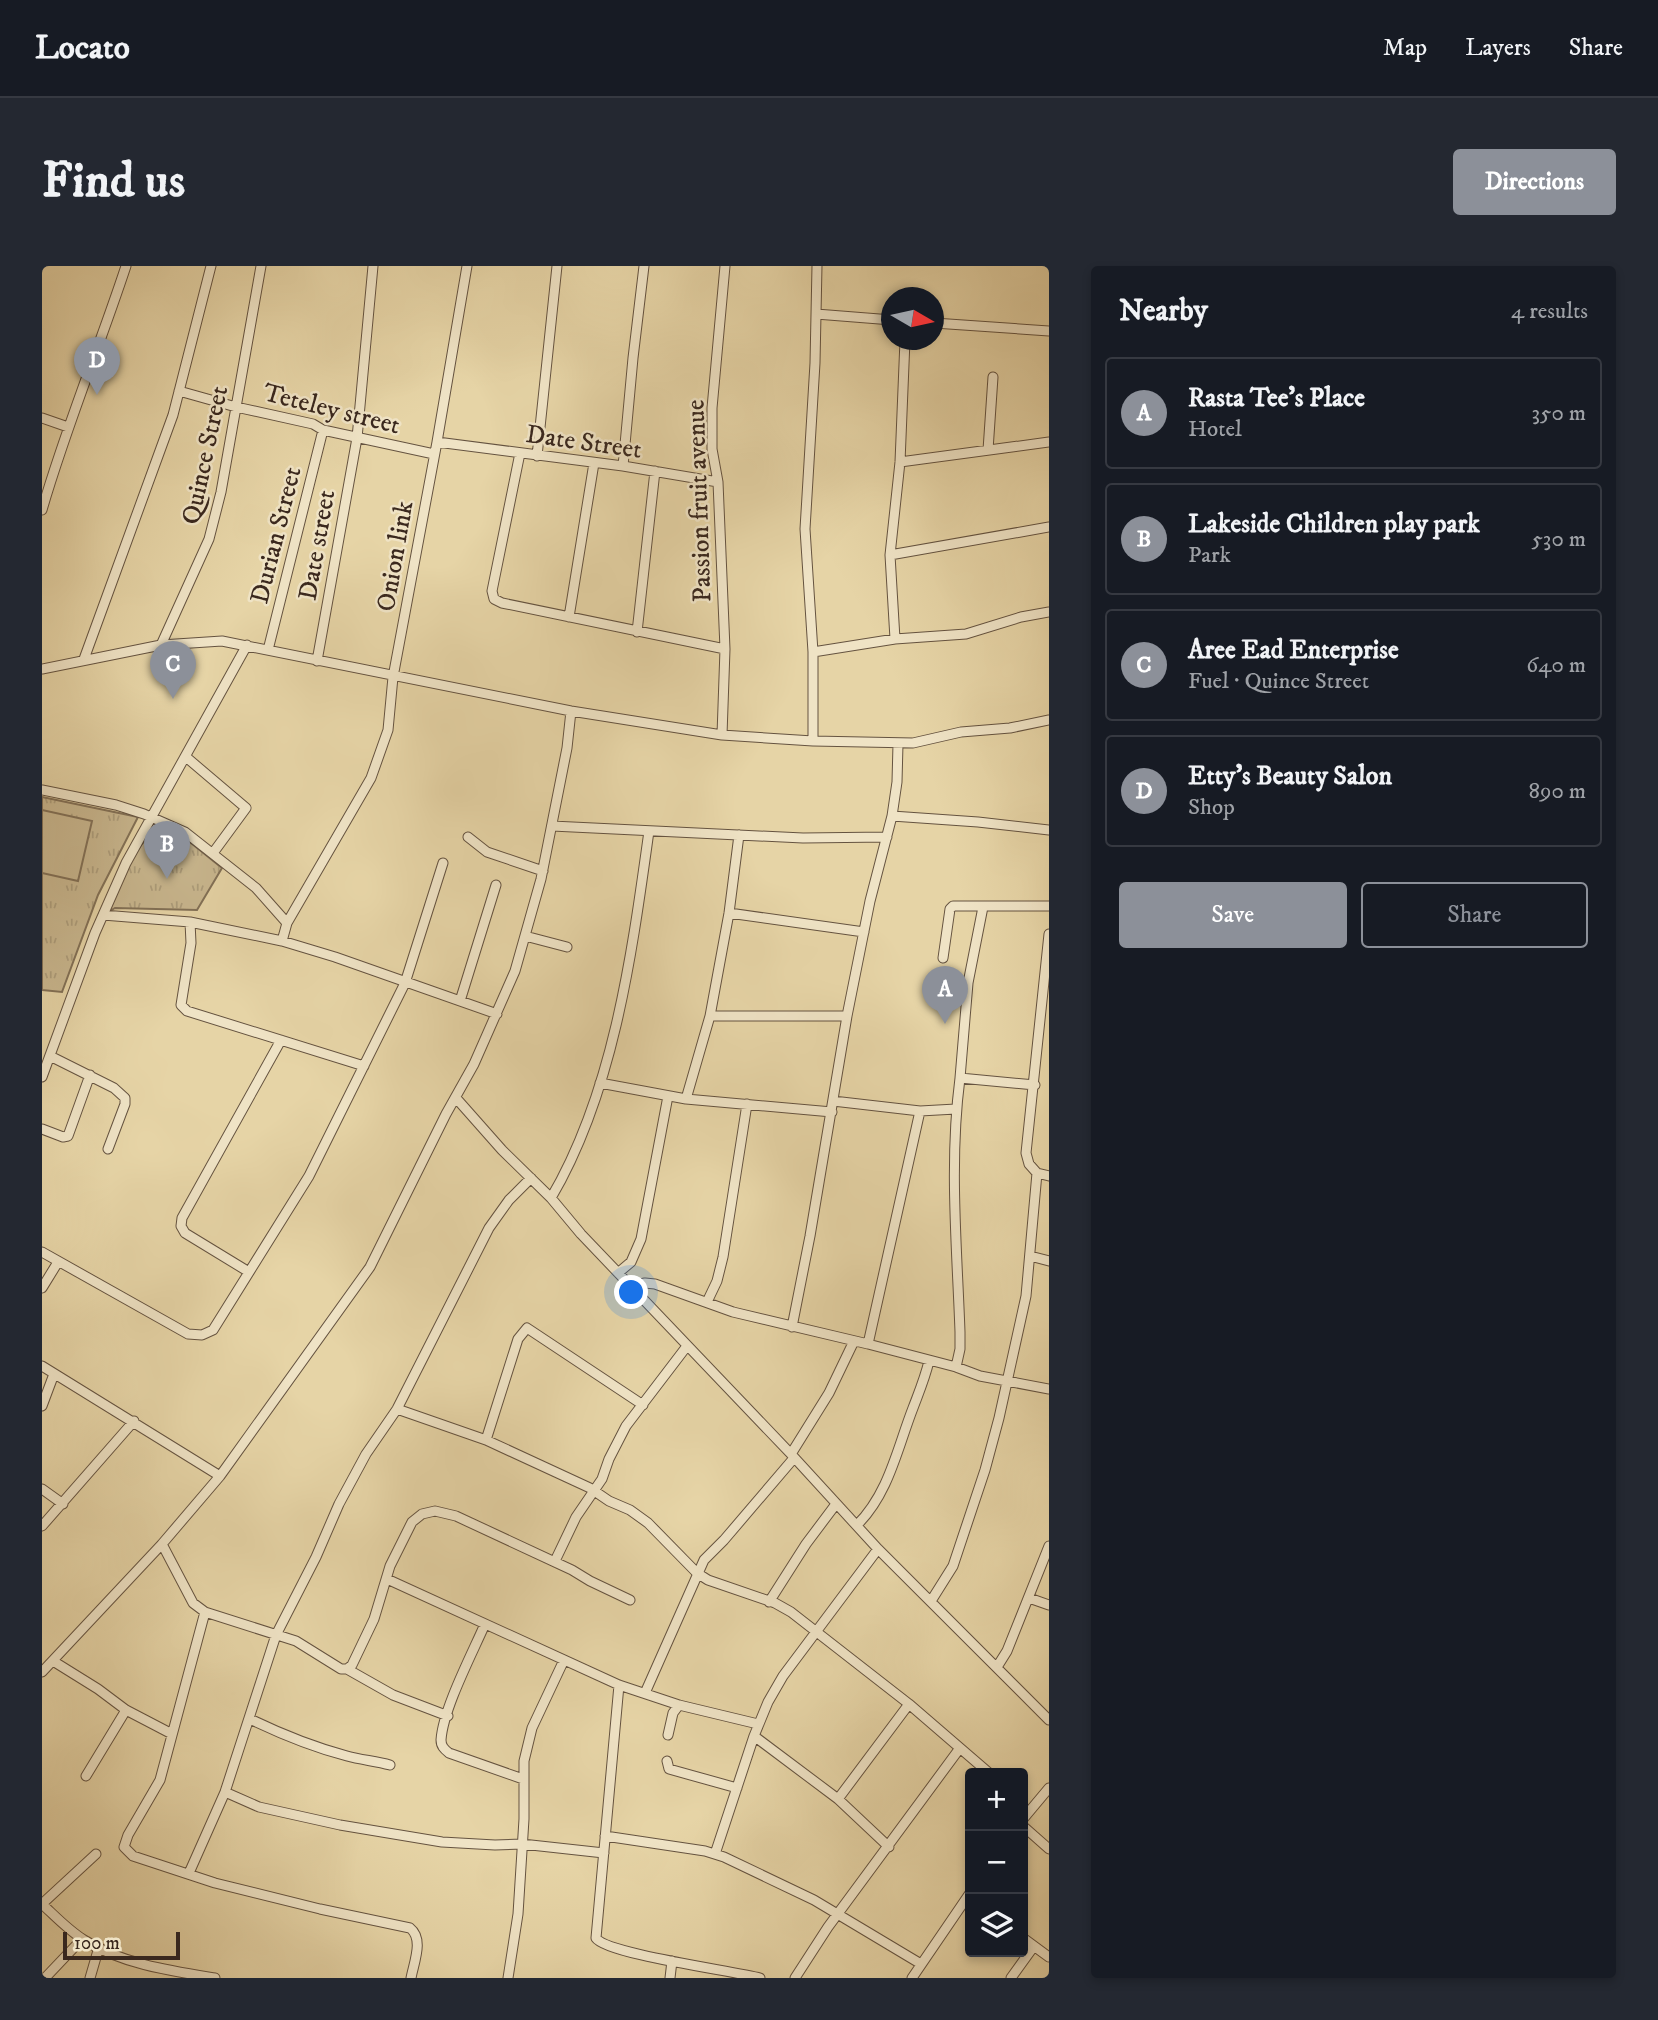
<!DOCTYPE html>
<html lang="en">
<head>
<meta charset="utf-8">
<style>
	body { margin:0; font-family:"IM FELL DW Pica",serif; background:#242831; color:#f1f3f6 }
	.controls { position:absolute; right:21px; bottom:21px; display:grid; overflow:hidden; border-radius:7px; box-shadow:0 4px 10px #0003 }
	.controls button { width:63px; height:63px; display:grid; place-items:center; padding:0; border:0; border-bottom:2px solid #363941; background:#171b24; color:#f1f3f6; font:35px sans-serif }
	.compass { position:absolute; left:839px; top:21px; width:63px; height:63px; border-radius:50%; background:#171b24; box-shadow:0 4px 10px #0003; rotate:99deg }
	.scale { position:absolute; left:21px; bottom:18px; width:117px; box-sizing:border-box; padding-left:7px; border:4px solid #3a281e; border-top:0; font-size:19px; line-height:24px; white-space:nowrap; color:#3a281e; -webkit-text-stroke:5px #efe3c5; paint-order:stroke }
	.you { position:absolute; left:590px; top:1027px; width:24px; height:24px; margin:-18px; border:5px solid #fff; border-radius:50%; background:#1a73e8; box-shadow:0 0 0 10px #1a73e833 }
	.badge { display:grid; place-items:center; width:46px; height:46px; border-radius:50%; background:#8c9099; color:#fff; font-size:23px; font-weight:700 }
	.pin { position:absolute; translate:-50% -58px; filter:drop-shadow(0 2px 4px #0008) }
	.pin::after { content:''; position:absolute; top:37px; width:24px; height:21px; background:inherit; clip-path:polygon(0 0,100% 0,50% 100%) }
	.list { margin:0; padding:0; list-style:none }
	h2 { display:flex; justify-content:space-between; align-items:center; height:91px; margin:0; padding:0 28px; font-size:30px }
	h2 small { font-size:23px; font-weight:400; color:#9ea1a6 }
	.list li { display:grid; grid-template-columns:46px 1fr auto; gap:21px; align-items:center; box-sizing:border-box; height:112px; margin:0 14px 14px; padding:0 14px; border:2px solid #363941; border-radius:7px }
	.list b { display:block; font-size:26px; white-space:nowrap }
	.list p { margin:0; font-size:23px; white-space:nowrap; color:#9ea1a6 }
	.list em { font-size:23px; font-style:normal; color:#9ea1a6 }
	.actions { display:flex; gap:14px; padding:21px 28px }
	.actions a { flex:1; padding:16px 0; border:2px solid #8c9099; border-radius:7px; text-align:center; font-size:24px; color:#8c9099 }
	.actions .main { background:#8c9099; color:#fff }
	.icon { flex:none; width:38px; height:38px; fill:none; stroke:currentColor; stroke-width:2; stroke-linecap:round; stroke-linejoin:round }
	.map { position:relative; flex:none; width:1007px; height:1712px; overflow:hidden; border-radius:7px }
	header { display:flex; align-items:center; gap:42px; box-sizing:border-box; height:98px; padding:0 35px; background:#171b24; border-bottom:2px solid #363941 }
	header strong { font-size:33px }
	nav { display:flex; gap:38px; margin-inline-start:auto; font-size:24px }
	.intro { display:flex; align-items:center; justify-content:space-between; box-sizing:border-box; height:168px; padding:0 42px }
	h1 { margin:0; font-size:49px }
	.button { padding:18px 32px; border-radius:7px; background:#8c9099; color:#fff; font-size:24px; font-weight:700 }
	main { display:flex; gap:42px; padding:0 42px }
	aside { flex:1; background:#171b24; border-radius:7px; box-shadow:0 4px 10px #0003 }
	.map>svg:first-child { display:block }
	.park { fill:url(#park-tufts); stroke:#827056; stroke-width:2 }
	.garden { fill:#c9b78f; stroke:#827056; stroke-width:2 }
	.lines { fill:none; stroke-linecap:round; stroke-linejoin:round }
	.minor-casing { stroke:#655340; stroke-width:11 }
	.minor { stroke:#efe3c5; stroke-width:9 }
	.labels { text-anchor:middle; stroke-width:5; stroke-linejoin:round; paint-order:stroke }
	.street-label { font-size:26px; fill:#3a281e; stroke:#efe3c5 }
</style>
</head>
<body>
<header>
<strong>Locato</strong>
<nav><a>Map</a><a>Layers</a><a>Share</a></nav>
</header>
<div class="intro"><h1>Find us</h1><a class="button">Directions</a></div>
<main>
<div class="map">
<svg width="1007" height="1712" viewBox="0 0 1007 1712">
	<defs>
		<pattern id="park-tufts" width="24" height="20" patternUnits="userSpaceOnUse" patternTransform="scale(1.75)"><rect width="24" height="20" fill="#c9b78f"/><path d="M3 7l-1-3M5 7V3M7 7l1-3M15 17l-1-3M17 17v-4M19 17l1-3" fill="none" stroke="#ad9d7b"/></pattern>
	</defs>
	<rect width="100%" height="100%" fill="#e6d4a6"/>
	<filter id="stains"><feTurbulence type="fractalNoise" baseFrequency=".00286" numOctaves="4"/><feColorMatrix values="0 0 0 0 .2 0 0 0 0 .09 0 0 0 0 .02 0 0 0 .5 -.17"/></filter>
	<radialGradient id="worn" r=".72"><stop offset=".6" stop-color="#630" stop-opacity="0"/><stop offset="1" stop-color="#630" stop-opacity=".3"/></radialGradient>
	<path class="park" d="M0 531 96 551 56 629 20 726 0 724Z
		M114 561 144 573 180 602 155 644 73 642 61 649 84 597Z"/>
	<path class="garden" d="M0 544 50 555 36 615 0 607Z"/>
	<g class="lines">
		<defs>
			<path id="minor" d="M774 48 850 54
				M892 57 1007 65
				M137 125 194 141 271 158 281 164 392 188
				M0 152 26 161
				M395 176 425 0
				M946 184 951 111
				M478 187 450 325 452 333 460 337 683 383
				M495 190 515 0
				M858 196 1007 176
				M581 200 591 92 602 0
				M0 244C24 161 57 82 84 0
				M848 289 1007 261
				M527 351 552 197
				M595 366 613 205
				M853 373 848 289 858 196 863 74
				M119 379 167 273 179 226 219 0
				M226 384 281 164
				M771 386 853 373 924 368 979 351 1007 346
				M42 393 131 149 169 0
				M275 395 315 172 331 0
				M0 403 119 379 180 375 529 445 680 469 771 475 871 477 919 466 968 462 1007 454
				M680 469 683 383 676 216 670 183V142L683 0
				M771 475V386L763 263 773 97 775 0
				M144 491 204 542 171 587
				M0 524 74 539 102 548 143 566 214 622 245 657
				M850 550 936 556 1007 564
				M510 560 761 572 845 571
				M426 571 445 586 501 605
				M687 647 822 666
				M61 649 148 656 240 675 293 691 455 748
				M148 656 149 677 139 739 145 745 322 800
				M483 670 525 681
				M240 675 245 657 329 512 346 464 351 411 395 176 581 200 676 216
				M901 692 908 643 911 640H1007
				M418 735 454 619
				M668 750H805
				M8 790 72 822 83 832V838L66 883
				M0 811 53 667 84 597 205 379
				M918 812 926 717 941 641
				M558 817 644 833 790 846
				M414 832 460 884 509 932 539 968 749 1188 836 1283 1007 1454
				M644 833 668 750 687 647 697 569
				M791 835 878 845 914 843
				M0 863 21 871 26 870 48 809
				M995 907 1007 910
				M509 932C572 825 590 687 607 565
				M0 986 146 1068 160 1069 171 1064 267 910 363 717 401 597
				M988 990 1007 995
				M207 1006 143 967 139 960 140 952 239 774
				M576 1007 589 996 599 973 626 830
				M588 1020 603 1017 613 1018 691 1046 826 1078 914 1101 938 1110 1007 1123
				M0 1022 16 996
				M665 1036 675 1015 681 991 705 838
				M750 1061 768 970 805 750 828 635 850 550 855 516 856 478
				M826 1078 878 845
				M0 1100 178 1210
				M914 1101 918 1083V1066C915 981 907 897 918 812L993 819
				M0 1140 12 1108
				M355 1143 444 1174 548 1222 567 1235 588 1244 606 1257 655 1307 666 1314 733 1337 749 1346 867 1438 947 1507
				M444 1174 476 1073 485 1062 601 1139
				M749 1188 787 1127 812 1075
				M0 1223 21 1238
				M815 1259C847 1227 855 1183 871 1142 877 1126 883 1112 887 1095
				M0 1260 92 1155
				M120 1278 151 1337 163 1346 254 1375 299 1403H305L351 1429 406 1450
				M513 1295 534 1251 560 1213 567 1193 584 1160 645 1080
				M345 1313 577 1419 637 1439 716 1458
				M987 1332 1007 1339
				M889 1335 911 1300 943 1204 957 1152 984 1030 995 907 987 898 984 887 1007 668
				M727 1336 764 1278 794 1238
				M163 1346 118 1514 86 1569 82 1581 91 1590 173 1617 278 1643 368 1662C382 1673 372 1696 369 1712
				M443 1358C430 1388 401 1443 399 1474 399 1480 402 1483 407 1487L481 1513
				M11 1395 56 1423 84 1444 130 1468
				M955 1401 965 1385 1007 1280
				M305 1403 310 1399 332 1353 348 1300 370 1256 380 1248 393 1245 414 1250 530 1304 548 1315 588 1334
				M0 1406 120 1278 178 1210 328 1001 404 848 432 798 473 705 499 613 525 482 529 445
				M577 1419 554 1672C564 1688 692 1705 718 1712
				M603 1427 662 1294 682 1274 752 1192
				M208 1453C239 1468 271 1481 305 1490 319 1494 334 1495 348 1499
				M626 1469 631 1447 637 1439
				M712 1470 796 1533 847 1581
				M625 1495 627 1503 695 1522
				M44 1510 84 1444
				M183 1526 217 1541 298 1559 400 1576 453 1579 480 1578 562 1587
				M796 1533 867 1438
				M981 1553 1007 1522
				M981 1560 1007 1583
				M563 1570 663 1585 682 1591 772 1634 879 1698
				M673 1588 712 1470 726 1436 741 1410 836 1283
				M147 1607 183 1526 234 1369 274 1291 297 1238 324 1188 355 1143 447 962 467 934 489 912
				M0 1638C13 1650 26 1664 42 1674 80 1698 129 1705 173 1712
				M0 1638 54 1588
				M981 1672 1007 1691
				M3 1712 40 1673
				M48 1712 57 1681
				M466 1712 476 1648 482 1553V1495L490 1462 522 1394
				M628 1712 630 1695
				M753 1712 786 1661 918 1482
				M870 1712 928 1627
				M969 1712 992 1680"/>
		</defs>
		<use href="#minor" class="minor-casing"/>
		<use href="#minor" class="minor"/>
	</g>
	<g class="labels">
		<g class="street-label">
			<text transform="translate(290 142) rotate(14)" y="9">Teteley street</text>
			<text transform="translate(542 175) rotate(8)" y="9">Date Street</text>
			<text transform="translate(162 189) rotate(-78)" y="9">Quince Street</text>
			<text transform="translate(656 235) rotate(-92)" y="9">Passion fruit avenue</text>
			<text transform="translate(233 269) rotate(-76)" y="9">Durian Street</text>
			<text transform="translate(274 279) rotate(-80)" y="9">Date street</text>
			<text transform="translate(352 290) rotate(-80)" y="9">Onion link</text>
		</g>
	</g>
	<rect width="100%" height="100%" filter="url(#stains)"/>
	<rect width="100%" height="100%" fill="url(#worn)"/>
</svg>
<div class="controls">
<button>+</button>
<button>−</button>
<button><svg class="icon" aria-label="layers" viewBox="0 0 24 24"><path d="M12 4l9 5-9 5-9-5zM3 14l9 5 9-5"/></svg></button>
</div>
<svg class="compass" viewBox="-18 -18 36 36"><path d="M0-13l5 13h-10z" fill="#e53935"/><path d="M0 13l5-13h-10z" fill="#9ea1a6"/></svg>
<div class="scale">100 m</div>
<div class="you"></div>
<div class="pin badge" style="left:903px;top:758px">A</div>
<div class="pin badge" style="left:125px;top:613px">B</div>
<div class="pin badge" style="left:131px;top:433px">C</div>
<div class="pin badge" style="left:55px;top:129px">D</div>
</div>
<aside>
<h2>Nearby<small>4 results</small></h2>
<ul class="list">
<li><span class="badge">A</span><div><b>Rasta Tee’s Place</b><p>Hotel</p></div><em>350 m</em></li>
<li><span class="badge">B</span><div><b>Lakeside Children play park</b><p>Park</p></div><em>530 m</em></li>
<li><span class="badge">C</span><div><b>Aree Ead Enterprise</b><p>Fuel · Quince Street</p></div><em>640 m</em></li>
<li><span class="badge">D</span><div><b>Etty's Beauty Salon</b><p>Shop</p></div><em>890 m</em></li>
</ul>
<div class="actions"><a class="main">Save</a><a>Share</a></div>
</aside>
</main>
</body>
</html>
